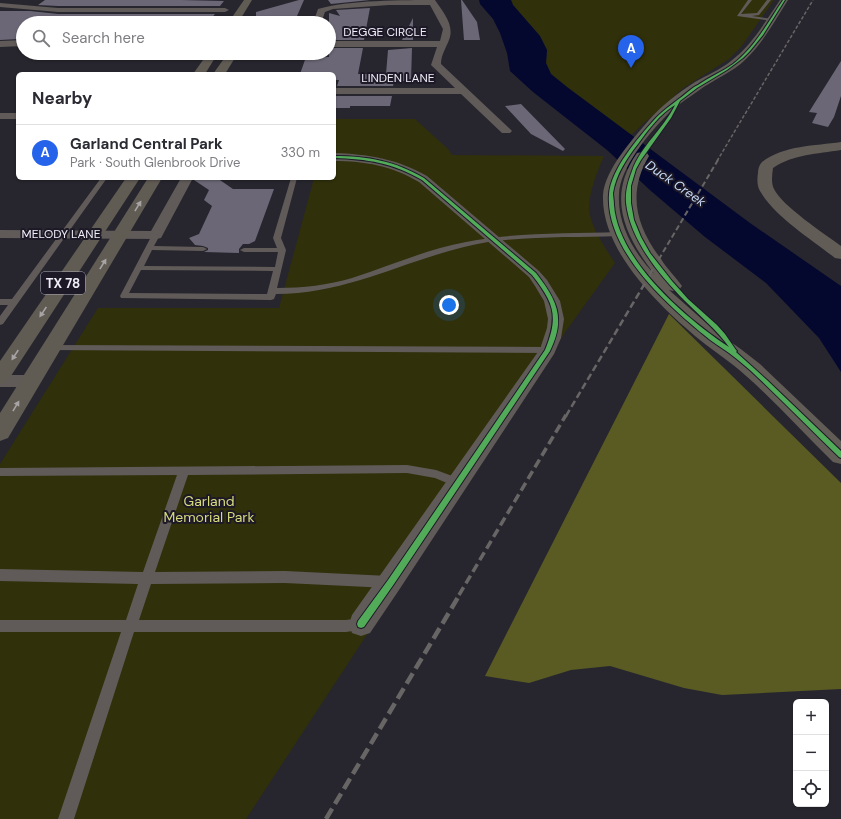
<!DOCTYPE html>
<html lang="en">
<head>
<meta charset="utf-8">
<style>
	body { margin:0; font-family:"DM Sans",sans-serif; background:#f2f2f3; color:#2b2b33 }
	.controls { position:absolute; right:12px; bottom:12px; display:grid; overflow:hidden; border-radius:6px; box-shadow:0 1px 3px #0004 }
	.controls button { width:36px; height:36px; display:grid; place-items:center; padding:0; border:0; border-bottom:1px solid #e1e1e2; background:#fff; color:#2b2b33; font:20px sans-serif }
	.you { position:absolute; left:449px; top:305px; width:14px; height:14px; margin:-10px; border:3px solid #fff; border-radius:50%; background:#1a73e8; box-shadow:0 0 0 6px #1a73e833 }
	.badge { display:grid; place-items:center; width:26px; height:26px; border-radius:50%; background:#2563eb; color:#fff; font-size:13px; font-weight:700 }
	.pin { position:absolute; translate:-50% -33px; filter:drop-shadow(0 1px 2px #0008) }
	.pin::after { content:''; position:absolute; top:21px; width:14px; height:12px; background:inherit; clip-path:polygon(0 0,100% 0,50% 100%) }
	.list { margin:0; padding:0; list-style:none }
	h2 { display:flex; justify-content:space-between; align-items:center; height:52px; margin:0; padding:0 16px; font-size:17px }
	h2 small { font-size:13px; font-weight:400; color:#7c7c81 }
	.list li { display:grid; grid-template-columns:26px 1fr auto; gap:12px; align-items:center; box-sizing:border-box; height:56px; padding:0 16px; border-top:1px solid #e1e1e2 }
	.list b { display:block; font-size:15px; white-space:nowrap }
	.list p { margin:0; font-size:13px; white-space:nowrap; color:#7c7c81 }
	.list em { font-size:13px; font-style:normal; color:#7c7c81 }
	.icon { flex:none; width:22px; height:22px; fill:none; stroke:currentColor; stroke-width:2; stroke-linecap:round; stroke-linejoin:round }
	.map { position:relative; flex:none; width:841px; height:819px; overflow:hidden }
	.search { position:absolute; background:#fff; box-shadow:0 1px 3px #0004; left:16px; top:16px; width:320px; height:44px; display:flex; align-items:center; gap:10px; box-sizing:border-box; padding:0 14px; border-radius:22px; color:#7c7c81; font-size:15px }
	.panel { position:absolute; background:#fff; box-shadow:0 1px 3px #0004; left:16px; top:72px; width:320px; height:108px; border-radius:6px }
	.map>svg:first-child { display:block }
	.green { fill:#30300b }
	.forest { fill:#595b23 }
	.water { fill:#04082f }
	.building { fill:#6b6776 }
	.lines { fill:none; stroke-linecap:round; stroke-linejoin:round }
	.lane { fill:#605b58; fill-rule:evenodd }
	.street { fill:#605b58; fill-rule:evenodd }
	.secondary { fill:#615c56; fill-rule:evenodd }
	.primary { fill:#605b53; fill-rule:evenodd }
	.rail-far4 { stroke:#686565; stroke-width:1.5; stroke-dasharray:3.5 2; stroke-linecap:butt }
	.rail-far3 { stroke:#686565; stroke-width:2; stroke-dasharray:5.5 3; stroke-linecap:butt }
	.rail-far2 { stroke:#686565; stroke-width:2.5; stroke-dasharray:7 3.5; stroke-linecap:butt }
	.rail-far1 { stroke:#686565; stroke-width:3.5; stroke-dasharray:9 4.5; stroke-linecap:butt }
	.rail { stroke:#686565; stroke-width:4.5; stroke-dasharray:12 5.5; stroke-linecap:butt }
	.cycleway-casing { stroke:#1d1927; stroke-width:2 }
	.cycleway { fill:#51ab58; fill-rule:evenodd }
	.oneway { fill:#a8a4a5 }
	.labels { text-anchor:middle; stroke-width:4; stroke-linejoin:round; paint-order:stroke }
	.far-street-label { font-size:12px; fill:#f0edf7; stroke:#1d1927 }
	.far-water-label { font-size:13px; font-style:italic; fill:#cadefc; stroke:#1d1927 }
	.shield { fill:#1d1927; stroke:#b1adb9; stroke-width:1 }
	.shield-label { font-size:13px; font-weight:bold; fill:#f0edf7 }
	.park-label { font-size:14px; fill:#d7db7d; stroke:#1d1927 }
</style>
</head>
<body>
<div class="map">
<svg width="841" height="819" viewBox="0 0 841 819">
	<rect width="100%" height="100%" fill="#27262e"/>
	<path class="green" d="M511 0H774L741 47 729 59 682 89 631 135 567 87 551 74 546 63 547 50 540 36 513 5Z
		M334 119H415L448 149 452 155 604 156C597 172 590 189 589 207 589 225 606 249 615 263L566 331 246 819H0V464L98 308H279L314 178H334Z"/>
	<path class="forest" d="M669 314 841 483V689L722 695 684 688 610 666 571 670 529 683 485 676Z"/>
	<path class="water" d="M479 0H511L513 5 540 36 547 50 546 63 551 74 567 87 750 223 841 286V372L819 338 766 283 705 237 651 191 607 150 533 92 510 71 507 53 500 33 493 19 480 4Z"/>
	<path class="building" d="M45 0H181L224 1 220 6H58L38 5Z
		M299 0H304L297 16H256V12Z
		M328 0H370L331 4Z
		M461 0H462L477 22 480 40H464Z
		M370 8 364 40H329V13L340 16 336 10Z
		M0 11H30L58 14H215L210 20H33L28 23H23V36L19 39 0 40Z
		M413 18V40H402Z
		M329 48H363L358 74H386L388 50 412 48 411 81H394L393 86H337L339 80H334V74H300L306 57H329Z
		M841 61V96L834 117 828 127 812 123 817 113 809 112Z
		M335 96H392L390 106H350V108H334Z
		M521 104 565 149 563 151 531 134 505 106Z
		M194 178H217L233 189H274L255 241 249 244H243L239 249V253L204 252 208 250V248L203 246 195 245 189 238 199 234 212 206 204 200 209 190 194 180Z"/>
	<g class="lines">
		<path class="lane" d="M748 0H752L741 14 757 13 767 0H771L759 15 752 16 772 19V21L737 16Z
			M101 178H107L3 324 0 325V316L8 305H0V299H12Z
			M291 178H297L281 238 286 250 277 288C303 288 328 285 352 278 390 266 427 249 466 242 516 232 568 234 618 232L622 234 618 236C569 238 511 235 464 247 399 263 345 294 276 294L274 299 271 300 121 298 120 296 152 235 156 233 160 235 154 246 203 247 207 249 203 251 152 250 144 266 275 267 278 252H244L240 250 244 248H277L273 238ZM141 270 273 271 267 294 129 293Z
			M51 345 548 347 553 350 548 353 48 350 46 348Z
			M407 465 436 470 463 480 465 483 463 486 459 488 435 478 407 473 188 475 155 572 285 571 389 576 393 578 395 582 393 586 389 588 285 583 151 584 139 620H346L361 618 366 619 368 624 366 629 346 632H134L74 819H58L121 632H0V620H126L138 584 0 581V569L143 572 177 475 0 476V468Z"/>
		<path class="street" d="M435 0C443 12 455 25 449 40 446 48 441 55 441 64L510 129 512 131 510 133H502L461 94H334V88H455L431 65 437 47H329V41H440L443 29 430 5H389L333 9 325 12 321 23H313L318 9C348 0 404 0 435 0Z
			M0 3 58 8H225L229 10 225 12H58L0 7Z
			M23 40V46L0 47V41Z
			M0 113H18V119H0Z
			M334 153C367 154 398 159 427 176L539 271 547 280 560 301 564 319 561 338 554 354 399 590 370 633 361 636 352 633 349 624 352 615 540 349 547 328 548 319 544 301 535 286 529 277 419 182C392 166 365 161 334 161Z
			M181 178H193L161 238 156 239 0 238V230L151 231Z
			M0 375H31L37 376 40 381 37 386 31 387H0Z"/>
		<path class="secondary" d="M780 0H788C775 20 764 42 746 59 732 73 714 79 698 91 688 98 676 106 667 115 649 133 620 168 619 194 617 225 635 254 655 275 625 236 606 198 637 153L642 152 647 153 649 156C627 193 636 226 661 259 667 269 676 277 682 286L679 290 673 291 669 290 713 329 742 350 760 364 841 441V464L833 462C803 433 776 402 745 375 731 362 715 352 700 340 660 307 601 251 603 195 605 169 633 139 649 120 661 106 679 92 695 82 707 75 720 70 731 61 752 45 765 22 780 0Z
			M841 142V150C817 154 794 154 773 168 772 175 771 183 774 189 782 206 825 234 841 246V259L835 258C811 239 775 217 760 191 757 186 757 179 758 173 758 169 759 165 762 162 784 145 815 146 841 142Z"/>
		<path class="primary" d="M244 0H252L238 23H228Z
			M208 53H218L205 74H193Z
			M228 53H238L225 74H213Z
			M126 178H140L7 382 0 384V361Z
			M148 178H162L8 438 0 441V413Z"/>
		<path class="rail-far4" d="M717 161 813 0"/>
		<path class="rail-far3" d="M650 274 718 160"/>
		<path class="rail-far2" d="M566 416 651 273"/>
		<path class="rail-far1" d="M459 595 566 415"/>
		<path class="rail" d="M326 819 460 594"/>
		<defs>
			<path id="cycleway" d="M783 0H785L763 35 750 51 743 58 727 70 697 88 680 101 671 118 641 160 636 169 631 186V203L634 220 641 237 650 253 672 281 688 299 717 325 725 334 736 350 737 351 736 352 767 380 841 451V458L839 457C809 428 781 399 751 371 744 365 737 359 729 353 721 347 712 342 704 335 665 303 605 249 609 194 611 169 638 138 654 120 662 111 671 105 680 98 686 94 691 88 698 85 709 77 722 72 733 64 755 47 768 22 783 0ZM675 105C664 128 640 147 632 171 628 181 625 192 626 203 630 240 660 276 685 301 700 316 716 329 729 347 685 318 618 260 614 205 614 201 613 196 613 193 616 174 627 158 638 144 648 130 660 114 675 105Z
				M334 156C368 156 395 161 424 178L536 273C557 300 566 318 550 351L394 584 364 627 361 628 358 627 357 624 358 621 388 580 545 350C559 316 554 303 532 275L422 180C393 163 367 159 334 158Z"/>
		</defs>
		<use href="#cycleway" class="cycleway-casing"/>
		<use href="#cycleway" class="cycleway"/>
	</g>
	<defs><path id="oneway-solid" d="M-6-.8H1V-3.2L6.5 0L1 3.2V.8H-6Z"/></defs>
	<g class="oneway">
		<use href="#oneway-solid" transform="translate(138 206) rotate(-59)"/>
		<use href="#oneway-solid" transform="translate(103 264) rotate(-58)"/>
		<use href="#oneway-solid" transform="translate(43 312) rotate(124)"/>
		<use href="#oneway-solid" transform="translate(15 355) rotate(123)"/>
		<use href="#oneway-solid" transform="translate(16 406) rotate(-59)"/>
	</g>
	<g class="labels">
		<g class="far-street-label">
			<text x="385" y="36">DEGGE CIRCLE</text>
			<text x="398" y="82">LINDEN LANE</text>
			<text x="61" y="238">MELODY LANE</text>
		</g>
		<g class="far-water-label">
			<text transform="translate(676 183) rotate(35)" y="5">Duck Creek</text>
		</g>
		<rect class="shield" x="41" y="272" width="44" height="22" rx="3"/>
		<g class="shield-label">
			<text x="63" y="288">TX 78</text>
		</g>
		<g class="park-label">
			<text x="209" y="506">Garland<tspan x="209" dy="16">Memorial Park</tspan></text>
		</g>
	</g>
</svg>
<div class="controls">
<button>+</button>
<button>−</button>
<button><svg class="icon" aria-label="locate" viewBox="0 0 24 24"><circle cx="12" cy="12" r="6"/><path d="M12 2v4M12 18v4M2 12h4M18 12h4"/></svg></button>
</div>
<div class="you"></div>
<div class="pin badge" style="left:631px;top:68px">A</div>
<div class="search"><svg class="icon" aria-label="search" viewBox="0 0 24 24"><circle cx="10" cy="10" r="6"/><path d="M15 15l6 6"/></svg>Search here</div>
<section class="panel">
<h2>Nearby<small></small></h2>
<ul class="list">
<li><span class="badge">A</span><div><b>Garland Central Park</b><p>Park · South Glenbrook Drive</p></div><em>330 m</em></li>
</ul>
</section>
</div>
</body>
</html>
